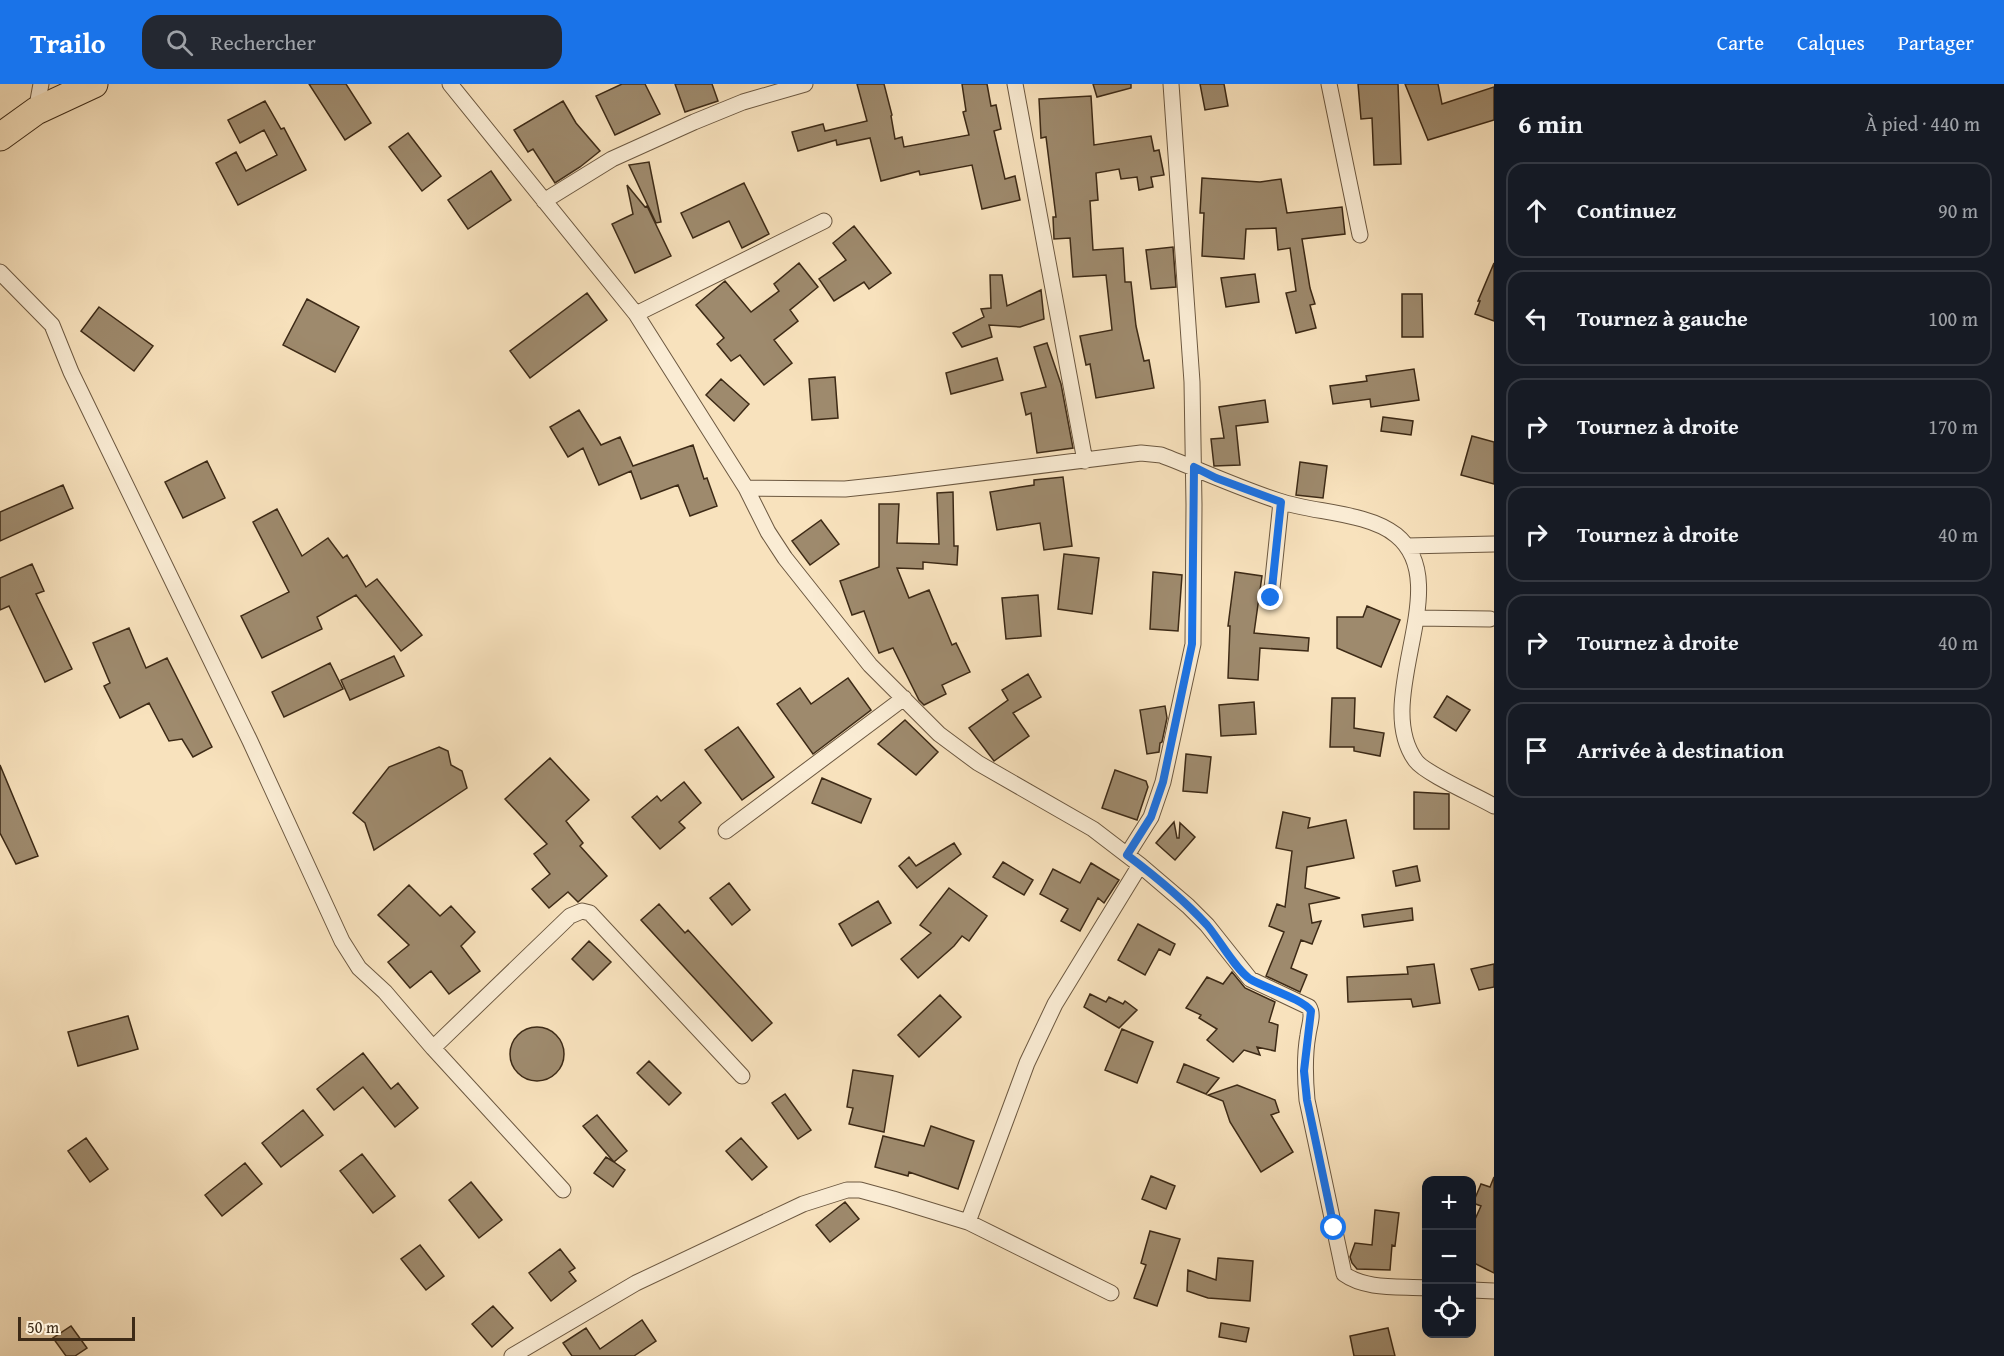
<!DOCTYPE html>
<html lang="fr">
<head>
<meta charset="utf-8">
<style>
	body { margin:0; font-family:"Gentium Book Plus",serif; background:#242831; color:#f1f3f6 }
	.controls { position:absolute; right:18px; bottom:18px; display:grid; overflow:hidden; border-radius:12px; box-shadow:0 6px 24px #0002 }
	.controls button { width:54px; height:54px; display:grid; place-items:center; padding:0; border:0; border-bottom:2px solid #363941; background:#171b24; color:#f1f3f6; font:30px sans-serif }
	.scale { position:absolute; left:18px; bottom:15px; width:117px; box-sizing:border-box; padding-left:6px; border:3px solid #3d2a16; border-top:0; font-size:16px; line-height:21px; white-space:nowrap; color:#3d2a16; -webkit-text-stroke:4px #faecd4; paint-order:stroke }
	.stop { position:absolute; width:18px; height:18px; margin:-14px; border:4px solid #1a73e8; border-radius:50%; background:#fff }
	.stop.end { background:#1a73e8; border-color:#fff; box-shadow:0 2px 6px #0008 }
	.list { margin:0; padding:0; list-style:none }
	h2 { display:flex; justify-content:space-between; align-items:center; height:78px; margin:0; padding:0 24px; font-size:26px }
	h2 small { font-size:20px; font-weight:400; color:#9ea1a6 }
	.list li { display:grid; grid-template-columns:39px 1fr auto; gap:18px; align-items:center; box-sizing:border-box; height:96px; margin:0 12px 12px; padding:0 12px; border:2px solid #363941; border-radius:18px }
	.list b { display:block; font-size:22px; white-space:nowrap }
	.list em { font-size:20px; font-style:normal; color:#9ea1a6 }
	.icon { flex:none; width:33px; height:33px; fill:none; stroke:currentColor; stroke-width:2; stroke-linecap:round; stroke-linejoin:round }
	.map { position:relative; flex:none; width:1494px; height:1272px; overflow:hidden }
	header { display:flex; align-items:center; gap:36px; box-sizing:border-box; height:84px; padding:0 30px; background:#1a73e8; color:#fff }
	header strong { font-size:28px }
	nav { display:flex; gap:33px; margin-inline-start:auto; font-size:21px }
	.search { width:420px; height:54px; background:#242831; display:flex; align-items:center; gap:15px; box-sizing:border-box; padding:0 21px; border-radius:18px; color:#9ea1a6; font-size:22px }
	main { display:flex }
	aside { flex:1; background:#171b24 }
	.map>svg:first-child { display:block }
	.building { fill:#9e8a6d; stroke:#3d2a16; stroke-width:1.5 }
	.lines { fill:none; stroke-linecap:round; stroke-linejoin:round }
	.street-casing { stroke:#6c5840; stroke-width:17 }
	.highway-casing { stroke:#3d2a16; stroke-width:29 }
	.street { stroke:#faecd4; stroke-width:15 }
	.highway { stroke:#f8e2bd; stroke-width:27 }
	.route { stroke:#1a73e8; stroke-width:8 }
</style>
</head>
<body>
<header>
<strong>Trailo</strong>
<div class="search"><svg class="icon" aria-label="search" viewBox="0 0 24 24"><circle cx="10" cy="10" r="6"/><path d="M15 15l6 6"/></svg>Rechercher</div>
<nav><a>Carte</a><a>Calques</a><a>Partager</a></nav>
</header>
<main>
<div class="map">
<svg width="1494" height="1272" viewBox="0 0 1494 1272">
	<rect width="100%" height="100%" fill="#f8e2bd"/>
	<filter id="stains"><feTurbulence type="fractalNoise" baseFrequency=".00333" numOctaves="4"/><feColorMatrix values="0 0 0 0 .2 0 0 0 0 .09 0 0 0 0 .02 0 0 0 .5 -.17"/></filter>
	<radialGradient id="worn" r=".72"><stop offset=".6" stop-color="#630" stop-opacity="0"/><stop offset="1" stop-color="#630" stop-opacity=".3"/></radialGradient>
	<path class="building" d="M309 0H346L371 39 345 56Z
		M622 0H645L660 30 615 51 596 12Z
		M675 0H712L718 17 685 28Z
		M857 0H884L892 31 891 32 895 55 902 53 904 63 969 51 963 28 966 27 962 0H987L991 22 996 21 1001 45 994 47 1005 95 1015 92 1020 116 982 125 972 81 920 91 919 87 881 97 870 54 837 61 836 56 798 67 792 48 823 40 825 47 867 37Z
		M1093 0H1131V4L1097 13Z
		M1200 0H1224L1228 22 1205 26Z
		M1358 0H1398L1401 80 1374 81 1372 34 1361 35Z
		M1405 0H1438L1442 20 1494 3V36L1428 56Z
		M1091 12 1094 61 1151 52 1154 67 1159 66 1164 91 1151 93 1153 103 1139 106 1137 93 1121 95 1119 85 1096 89 1098 116 1090 117 1093 166 1123 164 1125 198H1131L1136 242 1144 277 1149 276 1154 304 1096 314 1090 280 1086 281 1080 252 1112 246 1106 191 1073 193 1070 154 1054 155 1053 133H1056L1046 53 1041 54 1039 15Z
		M265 17 281 45 284 44 306 86 238 121 216 79 236 68 246 87 277 71 264 46 240 59 228 36Z
		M563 17 576 39 600 67 580 83 555 99 533 65 528 68 514 46Z
		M408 49 441 92 422 107 389 63Z
		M649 78 661 138 656 139 629 81Z
		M491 87 511 116 468 145 448 116Z
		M1202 94 1260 98 1281 95 1287 129 1342 123 1345 150 1302 155 1310 204 1315 220 1310 221 1316 244 1296 249 1286 209 1296 207 1290 164 1278 166 1276 144 1246 145 1244 175 1202 172 1204 129H1200Z
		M744 99 769 150 742 164 729 137 693 154 681 129Z
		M627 101 645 123 647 122 671 172 635 189 612 140 633 130Z
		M854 142 891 189 869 205 864 198 834 217 819 195 846 176 833 159Z
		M1173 163 1176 203 1151 205 1146 166Z
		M799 179 818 203 790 226 798 237 774 256 792 279 764 301 740 271 731 277 717 260 724 254 696 221 725 197 751 228 779 207 774 200Z
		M1494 179V237L1475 230 1480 217H1478Z
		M1255 190 1259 218 1226 223 1221 194Z
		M990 191H1002L1007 222 1041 206 1044 235 1020 243 989 241 992 253 962 263 953 249 984 233 981 225 991 224Z
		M587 209 607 236 530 294 510 267Z
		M1402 210H1422L1423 253H1402Z
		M307 215 359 243 335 288 283 261Z
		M99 223 153 262 134 287 81 247Z
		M1047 259 1061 300 1073 364 1037 369 1031 329 1026 331 1021 309 1046 303 1034 263Z
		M997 274 1003 296 951 310 946 289Z
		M1414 285 1419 316 1371 323 1370 315 1333 320 1330 302 1367 297 1366 292Z
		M835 293 838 334 812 336 809 295Z
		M721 295 749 320 734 337 706 311Z
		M1265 316 1268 338 1236 342 1240 381 1214 382 1211 355 1224 354 1219 323Z
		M579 326 601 361 620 353 633 382 693 361 704 395 707 394 717 422 690 432 678 401 641 415 631 387 599 401 583 364 568 373 550 343Z
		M1383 333 1413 337 1411 351 1381 347Z
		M1472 352 1494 358V400L1461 391Z
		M207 377 225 414 183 434 165 398Z
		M1300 378 1327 382 1323 414 1296 411Z
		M1063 393 1072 462 1044 466 1040 439 997 446 990 408 1034 401V396Z
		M63 401 73 424 0 457V428Z
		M953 408 954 462H958L957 481 923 478V485L897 484 909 514 929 506 952 561 956 559 970 588 942 601 946 610 924 621 919 616 893 564 879 569 864 527 852 531 840 497 879 483V420H899L897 459 939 460 937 409Z
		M277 425 302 472 328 454 343 474 347 471 366 503 377 495 422 551 401 567 356 511 317 533 322 545 262 574 241 532 289 508 253 438Z
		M821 436 839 460 810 481 792 457Z
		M1064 470 1099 474 1092 530 1058 525Z
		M32 480 44 507 36 510 72 585 45 598 9 522 0 526V494Z
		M1153 488 1182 491 1178 547 1150 545Z
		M1235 488 1262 492 1254 549 1309 554 1308 567 1260 564 1258 596 1228 594 1230 542H1228Z
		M1038 511 1041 552 1006 555 1002 514Z
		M1367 522 1400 536 1381 583 1337 564V533H1363Z
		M129 544 146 584 167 574 212 663 193 673 182 655 169 657 149 619 120 634 104 602 110 599 93 559Z
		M394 572 404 592 350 616 341 596Z
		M330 579 343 605 284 633 272 608Z
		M1028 590 1041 613 1013 629 1029 652 994 677 969 644 1008 616 1002 606Z
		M848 594 871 626 813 670 777 620 800 604 811 620Z
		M1447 612 1470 626 1456 647 1434 633Z
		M1332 614H1355L1354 644 1384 649 1380 672 1354 667V663H1330Z
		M1254 618 1256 650 1221 652 1219 621Z
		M1165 622 1167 634 1162 658 1160 659 1159 668 1147 670 1140 626Z
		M905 636 938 668 916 691 878 660Z
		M738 643 774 693 742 716 705 666Z
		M439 663 448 667 451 681 462 687 467 704 374 766 365 739 353 729 389 683Z
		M1186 670 1211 673 1207 709 1183 707Z
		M550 674 589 716 566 737 583 759 580 762 607 792 578 818 568 808 549 824 532 805 550 790 534 770 547 760 505 715Z
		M0 681 38 772 16 780 0 749Z
		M1115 686 1146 697 1148 703 1137 736 1102 724Z
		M822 694 871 715 861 739 812 719Z
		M684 698 701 719 679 738 685 744 660 765 632 733 657 712 661 717Z
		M1414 708 1449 710V745H1414Z
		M1283 728 1310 734 1308 744 1346 736 1354 774 1307 783 1305 804 1340 814 1309 820 1312 839 1321 837 1312 860 1301 856 1291 884 1307 891 1300 908 1266 892 1284 848 1269 842 1277 820 1285 823 1292 767 1276 764Z
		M1174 738 1177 754H1179L1180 739 1195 753 1175 776 1156 759Z
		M954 759 961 770 917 804 899 782 909 773 916 782Z
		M1003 778 1033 796 1024 811 993 793Z
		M1091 779 1119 796 1104 819 1098 814 1080 847 1061 837 1068 825 1040 810 1053 785 1080 799Z
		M1417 782 1420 797 1396 802 1393 787Z
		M729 799 750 826 732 841 710 814Z
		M409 801 440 832 451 822 475 848 461 862 480 887 449 910 431 887 410 904 388 878 409 861 378 831Z
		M949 804 987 832 969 857 962 852 954 862 918 894 901 875 931 849 920 841Z
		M878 817 891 839 852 862 839 840Z
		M659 820 685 849 688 846 772 939 752 957 641 836Z
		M1412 824 1413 836 1364 843 1362 831Z
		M1138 840 1175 860 1170 871 1159 865 1145 891 1118 876Z
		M589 857 611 878 593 896 572 875Z
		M1434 880 1440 919 1413 923 1411 915 1348 918 1347 893 1408 890 1407 883Z
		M1494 880V903L1479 906 1471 885Z
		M1232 888 1245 904 1275 918 1269 938 1278 941 1275 967 1257 963 1260 971 1244 966 1233 978 1207 956 1217 945 1199 934 1201 931 1186 924 1207 893 1223 900Z
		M1090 910 1106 918 1109 913 1123 920 1125 917 1137 926 1119 944 1084 923Z
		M940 911 961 933 919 973 898 951Z
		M128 932 138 965 78 982 68 948Z
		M510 970a27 27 0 1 1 54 0a27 27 0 1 1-54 0Z
		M1122 945 1153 958 1137 999 1105 986Z
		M363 969 391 1005 398 999 418 1024 395 1043 363 1003 334 1026 317 1005Z
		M649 977 681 1009 669 1021 637 989Z
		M1184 980 1219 994 1206 1010 1177 998Z
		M853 986 893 992 884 1048 849 1040 853 1024 847 1023Z
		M1237 1001 1275 1016 1279 1028 1271 1031 1293 1068 1261 1088 1230 1038 1223 1017 1208 1011Z
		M785 1010 811 1046 798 1055 772 1019Z
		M303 1026 323 1051 281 1083 262 1059Z
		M597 1031 627 1067 614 1078 625 1086 613 1103 594 1089 606 1073 614 1078 583 1042Z
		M931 1042 974 1057 958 1105 909 1088 908 1092 875 1083 883 1052 924 1062Z
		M86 1054 108 1085 90 1098 68 1067Z
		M741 1054 767 1083 752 1096 726 1067Z
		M362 1070 395 1112 373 1129 340 1087Z
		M245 1079 262 1100 222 1132 205 1111Z
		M1151 1092 1175 1102 1166 1125 1142 1115Z
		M1494 1093V1189L1472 1178V1142L1481 1122 1473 1119 1481 1100 1490 1103Z
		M471 1098 502 1136 479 1154 449 1116Z
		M845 1118 859 1135 830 1158 816 1141Z
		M1375 1126 1399 1129 1395 1162 1392 1161 1390 1186 1357 1185 1352 1179 1350 1173 1355 1159 1372 1161Z
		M1150 1147 1180 1155 1157 1222 1134 1214 1146 1181 1141 1179Z
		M420 1161 444 1192 426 1206 401 1175Z
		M560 1165 575 1184 569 1188 576 1197 551 1217 529 1189Z
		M1218 1174 1253 1177 1250 1217 1208 1214 1187 1207 1188 1186 1216 1196Z
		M493 1222 513 1244 492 1263 472 1240Z
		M642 1236 656 1257 634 1272H572L563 1259 586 1244 600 1265Z
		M1221 1239 1249 1244 1246 1258 1219 1253Z
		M71 1242 87 1264 75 1272H66L53 1254Z
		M1388 1244 1395 1272H1354L1350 1252Z"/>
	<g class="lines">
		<defs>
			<path id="street" d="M450 0 636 230 746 404 768 448 785 474 870 581 939 650 978 679 1093 745 1140 781 1188 822 1207 841 1250 895 1309 923C1314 931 1309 942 1308 951 1304 973 1305 994 1307 1016L1344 1190C1366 1206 1400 1202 1426 1204
				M1015 0 1085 377
				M1329 0 1360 151
				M36 27 41 0
				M544 117 612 75 694 38 743 18 805 0
				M0 188 52 241 71 288 250 657 342 857 359 884 385 908 433 964 563 1106
				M636 230 824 137
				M746 404 845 405 892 400 1141 369 1161 371C1200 386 1239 404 1279 417 1314 429 1367 428 1396 451 1457 500 1370 615 1416 677 1426 690 1477 712 1494 722
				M1407 462 1494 460
				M1271 514 1281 418
				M1416 534 1490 535
				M726 747 904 614
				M1127 771 1151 733 1163 698 1193 560 1194 421 1192 298 1171 0
				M433 964 570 832 582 827 590 829 742 992
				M968 1138 1027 979 1055 920 1140 781
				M1472 1206 1494 1207
				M512 1272 636 1199 803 1120 847 1106H860L893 1115 968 1138 1111 1209"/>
			<path id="highway" d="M0 53 36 27 94 0"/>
		</defs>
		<use href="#street" class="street-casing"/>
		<use href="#highway" class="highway-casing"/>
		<use href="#street" class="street"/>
		<use href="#highway" class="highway"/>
	</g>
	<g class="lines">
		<path class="route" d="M1271 514 1281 418 1216 394 1194 383 1192 560 1163 698 1151 733 1127 771C1155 792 1183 815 1207 841 1219 855 1236 886 1250 895 1265 904 1303 915 1311 927L1304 987 1307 1016 1334 1144"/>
	</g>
	<rect width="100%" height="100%" filter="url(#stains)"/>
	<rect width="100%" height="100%" fill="url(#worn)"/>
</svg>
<div class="controls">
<button>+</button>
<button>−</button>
<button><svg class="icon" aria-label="locate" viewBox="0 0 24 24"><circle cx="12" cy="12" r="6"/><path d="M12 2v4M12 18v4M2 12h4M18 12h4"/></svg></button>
</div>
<div class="scale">50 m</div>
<div class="stop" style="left:1334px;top:1144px"></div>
<div class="stop end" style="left:1271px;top:514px"></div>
</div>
<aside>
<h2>6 min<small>À pied · 440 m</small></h2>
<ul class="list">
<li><svg class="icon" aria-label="ahead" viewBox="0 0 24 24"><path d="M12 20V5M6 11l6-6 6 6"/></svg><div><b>Continuez</b></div><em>90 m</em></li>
<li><svg class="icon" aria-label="left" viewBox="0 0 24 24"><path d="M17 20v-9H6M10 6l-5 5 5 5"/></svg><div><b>Tournez à gauche</b></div><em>100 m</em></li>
<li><svg class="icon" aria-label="right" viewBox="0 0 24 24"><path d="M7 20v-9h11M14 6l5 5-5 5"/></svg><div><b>Tournez à droite</b></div><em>170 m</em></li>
<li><svg class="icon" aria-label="right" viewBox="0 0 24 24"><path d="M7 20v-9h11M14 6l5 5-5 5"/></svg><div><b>Tournez à droite</b></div><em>40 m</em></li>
<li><svg class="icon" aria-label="right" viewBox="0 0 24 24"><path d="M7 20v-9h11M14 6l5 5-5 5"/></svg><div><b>Tournez à droite</b></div><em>40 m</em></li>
<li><svg class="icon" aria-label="arrive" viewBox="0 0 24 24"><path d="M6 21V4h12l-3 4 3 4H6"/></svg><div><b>Arrivée à destination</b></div></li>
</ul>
</aside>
</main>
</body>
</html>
